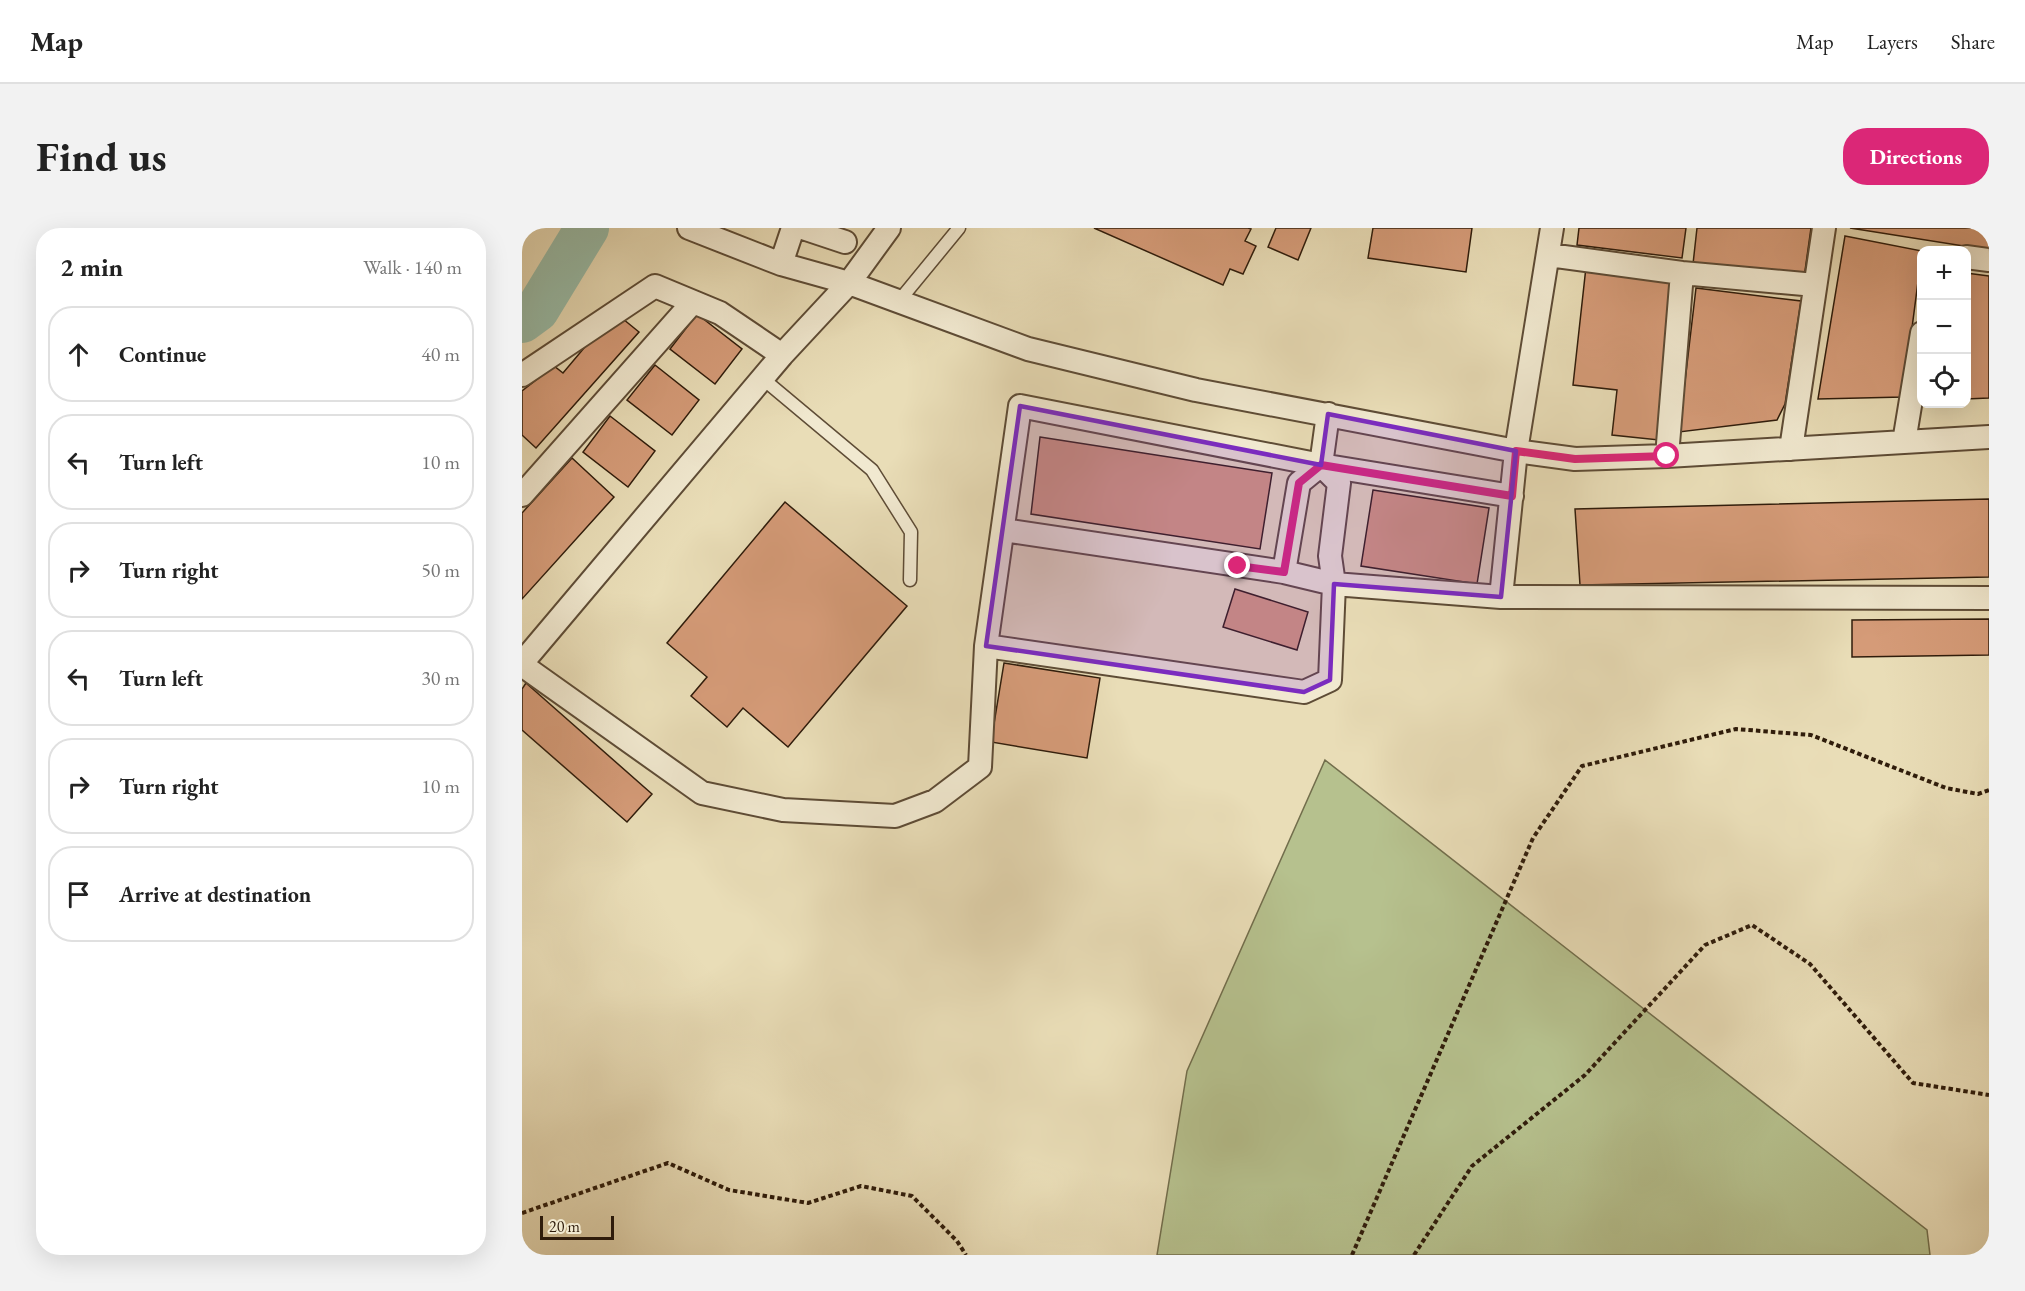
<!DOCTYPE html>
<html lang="en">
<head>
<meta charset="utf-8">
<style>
	body { margin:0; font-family:"EB Garamond",serif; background:#f2f2f2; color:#222 }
	.controls { position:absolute; right:18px; top:18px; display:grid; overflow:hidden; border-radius:12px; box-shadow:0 6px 24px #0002 }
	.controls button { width:54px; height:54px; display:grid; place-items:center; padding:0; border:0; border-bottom:2px solid #e0e0e0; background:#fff; color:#222; font:30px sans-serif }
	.scale { position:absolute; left:18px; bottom:15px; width:74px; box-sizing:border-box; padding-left:6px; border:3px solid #2f1c0b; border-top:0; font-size:16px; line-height:21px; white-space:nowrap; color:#2f1c0b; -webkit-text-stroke:4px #f1e9d0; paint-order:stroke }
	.stop { position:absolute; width:18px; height:18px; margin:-14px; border:4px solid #db2777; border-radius:50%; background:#fff }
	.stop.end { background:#db2777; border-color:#fff; box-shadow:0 2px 6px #0008 }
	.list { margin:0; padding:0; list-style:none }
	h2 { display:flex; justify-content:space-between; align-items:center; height:78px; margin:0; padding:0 24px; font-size:26px }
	h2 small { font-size:20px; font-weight:400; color:#767676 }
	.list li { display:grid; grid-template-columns:39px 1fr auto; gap:18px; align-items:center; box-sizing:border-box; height:96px; margin:0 12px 12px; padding:0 12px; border:2px solid #e0e0e0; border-radius:24px }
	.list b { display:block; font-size:22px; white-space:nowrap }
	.list em { font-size:20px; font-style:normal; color:#767676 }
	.icon { flex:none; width:33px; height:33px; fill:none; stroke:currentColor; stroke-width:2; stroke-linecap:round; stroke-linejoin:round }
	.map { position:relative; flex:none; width:1467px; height:1027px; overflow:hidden; border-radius:24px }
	header { display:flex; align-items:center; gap:36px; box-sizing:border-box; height:84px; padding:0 30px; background:#fff; border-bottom:2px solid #e0e0e0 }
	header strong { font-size:28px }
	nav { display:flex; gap:33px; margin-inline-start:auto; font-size:21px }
	.intro { display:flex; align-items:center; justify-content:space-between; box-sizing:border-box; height:144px; padding:0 36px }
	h1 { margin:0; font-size:42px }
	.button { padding:15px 27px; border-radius:24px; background:#db2777; color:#fff; font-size:21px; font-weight:700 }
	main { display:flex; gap:36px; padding:0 36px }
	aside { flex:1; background:#fff; border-radius:24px; box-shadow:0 6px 24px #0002 }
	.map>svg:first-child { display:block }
	.green { fill:#b6c18e; stroke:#726e4c; stroke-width:1.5 }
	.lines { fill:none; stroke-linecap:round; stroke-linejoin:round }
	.river { stroke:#99bda9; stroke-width:44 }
	.building { fill:#d59b78; stroke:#2f1c0b; stroke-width:1.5 }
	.service-casing { stroke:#5e4c36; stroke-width:15 }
	.minor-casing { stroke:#5e4c36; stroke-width:26 }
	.path { stroke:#2f1c0b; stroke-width:4; stroke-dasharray:4.5 3; stroke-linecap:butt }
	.service { stroke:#f1e9d0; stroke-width:12 }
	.minor { stroke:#f1e9d0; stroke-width:22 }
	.route { stroke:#db2777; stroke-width:8 }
	.marked { fill:#7b2cbf; fill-opacity:0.2; stroke:#7b2cbf; stroke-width:4.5; stroke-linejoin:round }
</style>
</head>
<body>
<header>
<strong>Map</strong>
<nav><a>Map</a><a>Layers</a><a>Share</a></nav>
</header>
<div class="intro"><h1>Find us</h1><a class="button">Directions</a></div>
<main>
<aside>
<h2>2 min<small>Walk · 140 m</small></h2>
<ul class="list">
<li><svg class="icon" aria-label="ahead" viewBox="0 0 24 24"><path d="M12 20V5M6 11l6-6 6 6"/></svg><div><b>Continue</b></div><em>40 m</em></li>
<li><svg class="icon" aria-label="left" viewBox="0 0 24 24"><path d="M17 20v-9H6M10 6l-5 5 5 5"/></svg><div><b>Turn left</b></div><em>10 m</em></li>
<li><svg class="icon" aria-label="right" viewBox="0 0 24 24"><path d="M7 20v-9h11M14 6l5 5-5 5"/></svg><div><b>Turn right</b></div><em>50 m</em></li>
<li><svg class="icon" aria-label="left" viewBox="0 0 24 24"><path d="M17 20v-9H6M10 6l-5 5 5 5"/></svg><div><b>Turn left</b></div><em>30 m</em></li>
<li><svg class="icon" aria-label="right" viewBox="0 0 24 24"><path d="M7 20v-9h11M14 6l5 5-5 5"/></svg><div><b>Turn right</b></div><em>10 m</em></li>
<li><svg class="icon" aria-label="arrive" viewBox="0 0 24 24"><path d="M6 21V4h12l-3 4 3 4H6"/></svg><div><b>Arrive at destination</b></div></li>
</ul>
</aside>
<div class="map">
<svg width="1467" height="1027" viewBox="0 0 1467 1027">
	<rect width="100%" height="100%" fill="#e9ddb7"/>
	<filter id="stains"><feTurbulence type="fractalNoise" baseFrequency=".00333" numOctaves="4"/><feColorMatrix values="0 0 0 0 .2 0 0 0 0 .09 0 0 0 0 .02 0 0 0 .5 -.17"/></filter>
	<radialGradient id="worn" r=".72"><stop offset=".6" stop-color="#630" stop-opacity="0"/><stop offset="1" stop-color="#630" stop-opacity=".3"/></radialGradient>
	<path class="green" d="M803 532 1405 1002 1408 1027H635L665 843Z"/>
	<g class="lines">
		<path class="river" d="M0 93 15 82 65 0"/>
	</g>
	<path class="building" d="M572 0H726L729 1 723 13 734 18 721 46 708 41 701 57Z
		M754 0H789L776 32 746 19Z
		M851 0H950L944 44 846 30Z
		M1057 0H1164L1160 30 1055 17Z
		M1175 0H1289L1282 50 1171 36Z
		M1328 0H1467V22Z
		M1323 8 1400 23 1381 169 1296 171Z
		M1064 39 1155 48 1137 212 1090 207 1095 162 1051 157Z
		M1444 45 1467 48V170L1444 171Z
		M1174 60 1279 73 1263 176 1255 192 1157 204Z
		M175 86 220 121 193 156 148 121Z
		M101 91 117 104 14 220 0 207V163L32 138 41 145 78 101Z
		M133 137 177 172 150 207 105 172Z
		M88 188 133 223 106 259 61 224Z
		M518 209 750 245 738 321 509 286Z
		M50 230 92 269 0 371V285Z
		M851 262 967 280 955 356 839 338Z
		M1467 271V349L1058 357 1053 281Z
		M263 274 385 378 266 519 221 480 205 499 169 468 185 449 145 415Z
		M713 361 786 384 775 422 701 399Z
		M1467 391V427L1330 429V392Z
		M482 435 578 450 565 530 469 514Z
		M4 455 130 566 105 594 0 502V461Z"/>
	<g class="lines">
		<defs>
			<path id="service" d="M377 73 437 0
				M240 150 350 242 389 304 388 352"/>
			<path id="minor" d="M167 0 259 36 327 55 506 121 674 162 994 223 1053 231 1145 228 1467 209
				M281 0 323 14
				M1027 27 1160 45 1293 57
				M1444 29 1467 32
				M259 36 271 0
				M0 147 133 58 198 85 260 127
				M1382 214 1400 105
				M1269 221 1302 0
				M1145 228 1160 45
				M0 267 171 74
				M481 302 762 344 812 356 979 369 1467 370
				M762 344 777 255 799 237 806 186
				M979 369 994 223 1030 0
				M464 418 782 464 808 452 812 356 808 328 817 255 799 237
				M0 435 260 127 327 55 367 0
				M0 437 180 565 261 582 373 588 413 573 458 539 464 418 498 178 799 237 990 268"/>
		</defs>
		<use href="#service" class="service-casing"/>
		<use href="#minor" class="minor-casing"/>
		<path class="path" d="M0 985 146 935 207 962 286 975 339 958 390 968 435 1013 444 1027
			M830 1027 1011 610 1060 538 1214 501 1289 507 1424 560 1456 566 1467 562
			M892 1027 950 938 1063 847 1183 717 1230 697 1288 736 1391 855 1467 867"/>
		<use href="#service" class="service"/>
		<use href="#minor" class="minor"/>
	</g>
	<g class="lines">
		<path class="route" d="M716 338 762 344 777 255 799 237 990 268 994 223 1053 231 1145 228"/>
	</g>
	<path class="marked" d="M498 178 799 237 806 186 994 223 979 369 812 356 808 452 782 464 464 418Z"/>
	<rect width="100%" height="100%" filter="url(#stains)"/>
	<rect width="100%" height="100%" fill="url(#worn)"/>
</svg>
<div class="controls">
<button>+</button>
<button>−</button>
<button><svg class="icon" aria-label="locate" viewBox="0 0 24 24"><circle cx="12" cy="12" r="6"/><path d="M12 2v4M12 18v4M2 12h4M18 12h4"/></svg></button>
</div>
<div class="scale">20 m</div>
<div class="stop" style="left:1145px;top:228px"></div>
<div class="stop end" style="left:716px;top:338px"></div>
</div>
</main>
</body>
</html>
